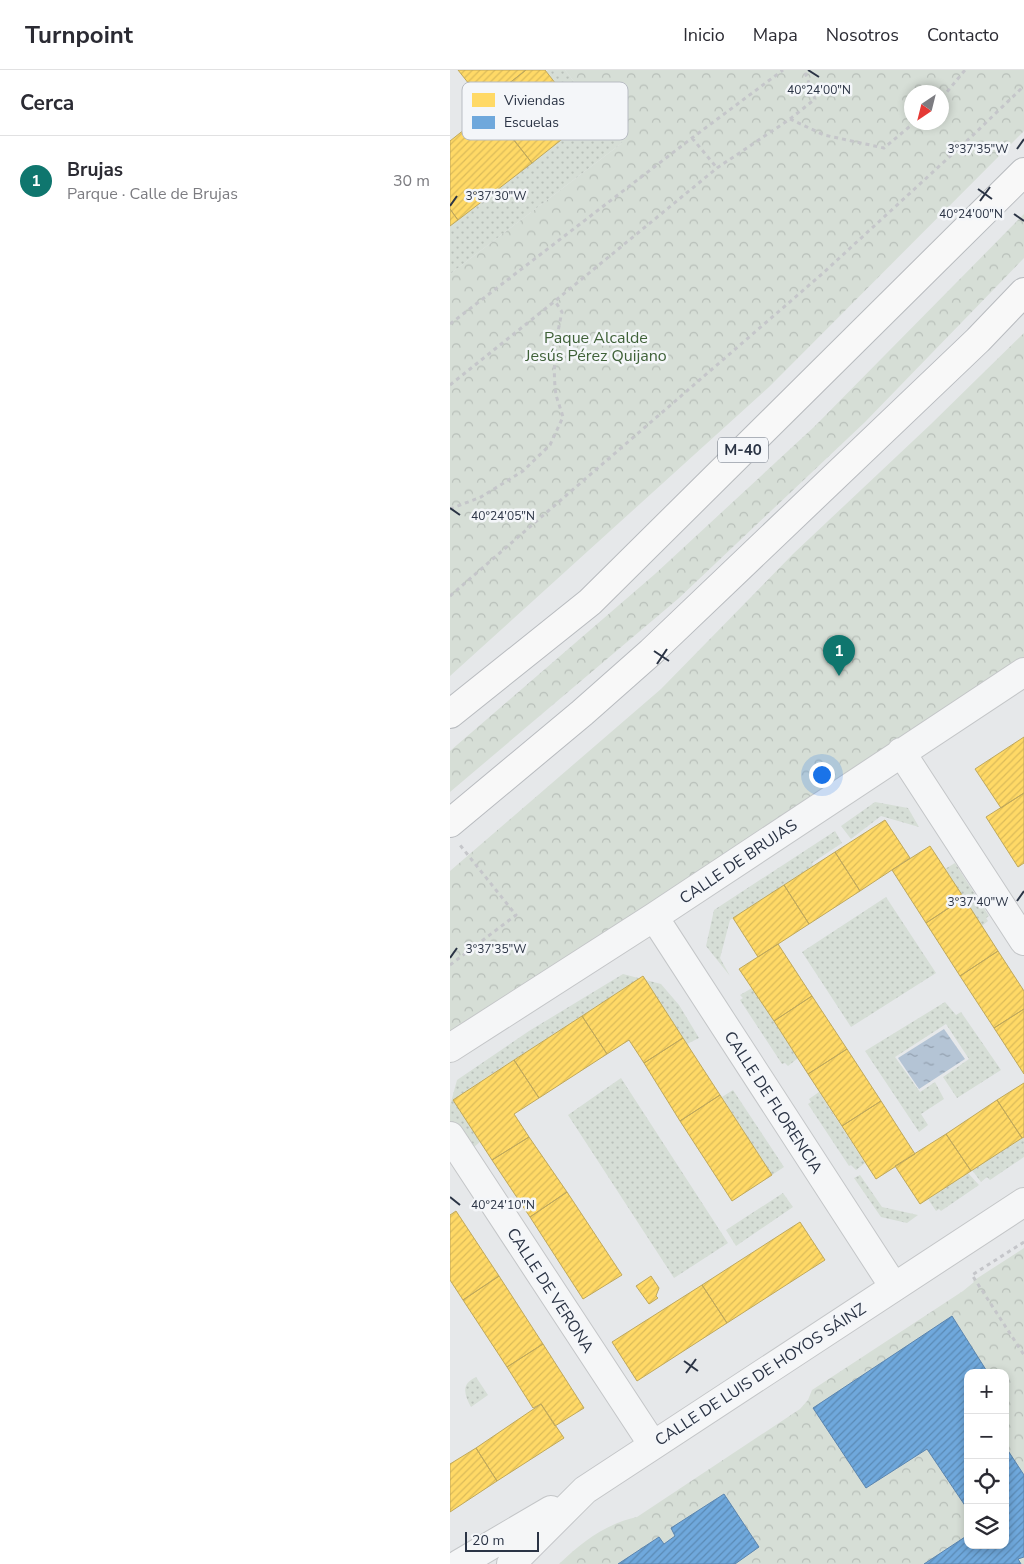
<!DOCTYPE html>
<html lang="es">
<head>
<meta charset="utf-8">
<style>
	body { margin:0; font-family:"Nunito Sans",sans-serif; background:#f7f7f7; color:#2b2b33 }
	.controls { position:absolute; right:15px; bottom:15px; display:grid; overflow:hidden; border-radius:10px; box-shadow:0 2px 8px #0003 }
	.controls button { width:45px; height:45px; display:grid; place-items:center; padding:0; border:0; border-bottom:1px solid #e1e1e2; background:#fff; color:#2b2b33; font:25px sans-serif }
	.compass { position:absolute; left:454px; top:15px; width:45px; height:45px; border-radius:50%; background:#fff; box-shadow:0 2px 8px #0003; rotate:215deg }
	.scale { position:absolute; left:15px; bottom:12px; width:74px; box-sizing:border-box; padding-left:5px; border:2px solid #2b3445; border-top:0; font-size:14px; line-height:18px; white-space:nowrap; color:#2b3445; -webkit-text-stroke:4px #f4f6f9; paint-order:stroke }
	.you { position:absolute; left:371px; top:704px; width:18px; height:18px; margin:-12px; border:4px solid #fff; border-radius:50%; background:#1a73e8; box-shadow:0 0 0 8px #1a73e833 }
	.badge { display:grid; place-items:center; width:32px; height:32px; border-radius:50%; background:#0f766e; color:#fff; font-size:16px; font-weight:700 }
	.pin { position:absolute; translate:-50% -41px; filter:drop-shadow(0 1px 2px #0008) }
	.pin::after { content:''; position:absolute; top:26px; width:18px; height:15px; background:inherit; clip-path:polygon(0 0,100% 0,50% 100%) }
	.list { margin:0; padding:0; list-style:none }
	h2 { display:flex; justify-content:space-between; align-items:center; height:65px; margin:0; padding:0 20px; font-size:21px }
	h2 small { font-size:16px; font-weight:400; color:#7c7c81 }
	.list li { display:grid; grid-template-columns:32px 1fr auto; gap:15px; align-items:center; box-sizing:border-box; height:90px; padding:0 20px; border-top:1px solid #e1e1e2 }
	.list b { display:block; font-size:19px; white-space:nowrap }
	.list p { margin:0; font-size:16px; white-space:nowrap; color:#7c7c81 }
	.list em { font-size:16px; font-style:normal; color:#7c7c81 }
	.icon { flex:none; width:28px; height:28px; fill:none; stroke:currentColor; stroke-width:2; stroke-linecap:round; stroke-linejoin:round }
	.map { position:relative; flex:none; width:574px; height:1494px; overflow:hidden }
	header { display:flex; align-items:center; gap:30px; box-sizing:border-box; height:70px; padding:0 25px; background:#fff; border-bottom:1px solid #e1e1e2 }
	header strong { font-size:24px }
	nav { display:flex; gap:28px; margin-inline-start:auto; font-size:18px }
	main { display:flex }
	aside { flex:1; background:#fff }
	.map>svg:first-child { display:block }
	.park { fill:url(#park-crowns); fill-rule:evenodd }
	.garden { fill:url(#garden-dots) }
	.water { fill:url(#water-ripples) }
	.homes { fill:url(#homes-hatch); stroke:#bfa85c }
	.schools { fill:url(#schools-hatch); stroke:#5b85af }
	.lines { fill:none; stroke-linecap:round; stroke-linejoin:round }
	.minor-casing { stroke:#c4c6c8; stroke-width:30 }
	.highway-casing { stroke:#b8bbbf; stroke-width:30 }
	.path { stroke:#c5c6ca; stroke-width:3; stroke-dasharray:4 4; stroke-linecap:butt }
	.minor { stroke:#f5f6f7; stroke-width:28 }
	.highway { stroke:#f8f8f8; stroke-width:28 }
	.ticks { fill:none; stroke:#2b3445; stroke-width:2 }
	.labels { text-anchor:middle; stroke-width:5; stroke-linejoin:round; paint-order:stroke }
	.shield { fill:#f4f6f9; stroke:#676e7b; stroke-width:1 }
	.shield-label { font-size:15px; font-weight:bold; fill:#2b3445 }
	.park-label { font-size:16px; fill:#3f6138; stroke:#f4f6f9 }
	.street-label { font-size:16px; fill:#2b3445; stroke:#f4f6f9 }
	.key { fill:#f4f6f9; stroke:#b8bcc3; stroke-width:1 }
	.key-label { font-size:14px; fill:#2b3445 }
	.ticks-label { font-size:12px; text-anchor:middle; fill:#2b3445; stroke:#f4f6f9; stroke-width:5; stroke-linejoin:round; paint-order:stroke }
</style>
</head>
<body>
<header>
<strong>Turnpoint</strong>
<nav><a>Inicio</a><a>Mapa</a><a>Nosotros</a><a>Contacto</a></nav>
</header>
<main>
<aside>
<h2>Cerca<small></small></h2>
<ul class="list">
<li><span class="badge">1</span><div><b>Brujas</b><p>Parque · Calle de Brujas</p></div><em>30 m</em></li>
</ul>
</aside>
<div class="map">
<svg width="574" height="1494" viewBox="0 0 574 1494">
	<defs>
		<pattern id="park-crowns" width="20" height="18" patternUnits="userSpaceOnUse" patternTransform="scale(1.25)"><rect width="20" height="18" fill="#d6ded6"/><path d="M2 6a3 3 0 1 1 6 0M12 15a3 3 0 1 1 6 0" fill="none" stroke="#b8bfb9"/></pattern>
		<pattern id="garden-dots" width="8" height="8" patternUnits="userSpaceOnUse" patternTransform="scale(1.25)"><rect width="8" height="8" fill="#d6ded6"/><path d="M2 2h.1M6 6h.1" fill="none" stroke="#b8bfb9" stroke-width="1.8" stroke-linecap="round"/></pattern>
		<pattern id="water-ripples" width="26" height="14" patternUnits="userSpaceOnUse" patternTransform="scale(1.25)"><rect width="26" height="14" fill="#b4c4d5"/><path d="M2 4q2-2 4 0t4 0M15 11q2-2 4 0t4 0" fill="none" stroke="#93a0af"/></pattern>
		<pattern id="homes-hatch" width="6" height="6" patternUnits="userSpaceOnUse" patternTransform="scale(1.25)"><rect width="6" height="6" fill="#ffd966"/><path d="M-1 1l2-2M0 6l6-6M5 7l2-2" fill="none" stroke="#dbbb5a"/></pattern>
		<pattern id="schools-hatch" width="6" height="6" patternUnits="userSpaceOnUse" patternTransform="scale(1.25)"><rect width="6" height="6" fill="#6fa8dc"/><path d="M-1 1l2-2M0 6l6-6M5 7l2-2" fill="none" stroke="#5b8ab4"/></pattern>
	</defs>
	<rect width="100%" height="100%" fill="#e6e8ea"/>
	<path class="park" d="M115 0H574V61L319 317 0 606V204L172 73ZM462 22H492V52H462Z
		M574 144V188L415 352 229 528 0 722V681L205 504 365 356Z
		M574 263V594L0 967V801L211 619 343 484 481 354Z
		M574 1178V1494H109C132 1472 155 1454 187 1447L350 1339 358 1330 362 1320 513 1221 524 1212 523 1211ZM518 1303H555V1475H518Z"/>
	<path class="garden" d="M98 0H115L172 73 0 204V156L135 51 96 1Z
		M425 732 458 738 469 757 431 746 401 769 391 756Z
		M385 761 392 773 362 793 363 796 280 850 270 888 280 906 256 876 264 840Z
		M505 793 539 846 536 848 538 851 532 856 495 799Z
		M436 827 486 903 401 957 352 882Z
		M173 904 211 914 229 935 249 968 237 974 206 926 173 919 20 1018 16 1050 30 1072 18 1082 0 1057V1036L7 1010 79 961Z
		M302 918 348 988 338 996 335 993 332 994 290 930 293 928 290 925Z
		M495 932 506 945 511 942 551 1000 507 1028 493 1007 519 989 496 954 445 987 470 1022 485 1012 494 1029 471 1044 478 1055 469 1062 415 981Z
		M171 1008 278 1173 224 1208 118 1045Z
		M283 1020 334 1097 322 1105 272 1027Z
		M369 1022 415 1093 406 1100 401 1095 399 1096 358 1034 361 1032 359 1029Z
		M574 1067V1087L540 1110 537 1107 531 1112 522 1100Z
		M518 1103 529 1115 491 1141 489 1139 486 1141 478 1129Z
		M410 1105 432 1137 468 1145 457 1153 431 1147 404 1108Z
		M333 1123 343 1137 286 1176 276 1160Z
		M26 1307 38 1325 21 1337C14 1324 11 1314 26 1307Z"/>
	<path class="water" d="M494 959 515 989 469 1019 448 988Z"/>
	<path class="homes" d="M8 0H76L34 33Z
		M76 0H95L135 51 82 93 34 33Z
		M40 39 82 93 8 150 0 139V71Z
		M0 139 8 150 0 156Z
		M574 667V723L551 738 525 699Z
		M574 723V793L568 797 536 747Z
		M435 750 460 788 410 821 385 782Z
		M480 776 514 828 476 853 442 800Z
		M385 782 410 821 359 854 334 815Z
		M334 815 359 854 308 887 283 848Z
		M514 828 548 881 510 906 476 853Z
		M328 874 362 926 324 951 289 899Z
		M548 881 574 921V939L544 958 510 906Z
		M193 906 233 968 194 993 179 970 157 984 132 946Z
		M362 926 397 979 358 1004 324 951Z
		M574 939V1004L544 958Z
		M132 946 157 984 89 1028 64 990Z
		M233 968 270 1025 230 1051 194 993Z
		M397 979 431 1031 392 1056 358 1004Z
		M64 990 89 1028 64 1044 79 1067 42 1090 3 1030Z
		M574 1013V1067L572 1068 547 1030Z
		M270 1025 322 1105 282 1131 230 1051Z
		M547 1030 572 1068 521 1101 496 1064Z
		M431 1031 465 1084 426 1109 392 1056Z
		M496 1064 521 1101 470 1134 445 1096Z
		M79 1067 117 1122 80 1147 42 1090Z
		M117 1122 172 1205 133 1229 80 1147Z
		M6 1141 49 1206 13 1230 0 1210V1145Z
		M350 1152 375 1190 277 1253 252 1215Z
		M49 1206 93 1274 57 1297 13 1230Z
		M201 1206 209 1218 206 1226 208 1228 199 1234 186 1216Z
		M252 1215 277 1253 187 1311 162 1272Z
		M93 1274 134 1338 105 1356 91 1334 83 1338 57 1297Z
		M91 1334 114 1368 47 1411 26 1378Z
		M26 1378 47 1411 0 1442V1394Z"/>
	<path class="schools" d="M502 1246 538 1303H518V1440L477 1379 416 1418 363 1338Z
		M555 1376 574 1405V1487L568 1489 571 1494H474L518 1465V1475H555Z
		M274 1424 309 1477 285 1494H168L209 1467 214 1474 225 1466 221 1458Z"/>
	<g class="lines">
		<defs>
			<path id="minor" d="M451 682 574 871
				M204 847 444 1217
				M0 978 204 847 574 602
				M0 1066 203 1375
				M9 1494 101 1440
				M61 1494 135 1420 574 1132"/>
			<path id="highway" d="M0 644 140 532 574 102
				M0 753 132 643 201 582 528 270 574 222"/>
		</defs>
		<use href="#minor" class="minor-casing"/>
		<use href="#highway" class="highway-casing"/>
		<path class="path" d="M492 28 515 0
			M340 49 374 65 434 78 465 52
			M242 68 267 98
			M0 254 242 68 333 0
			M0 315 105 231 267 98 340 49 365 29 354 0
			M0 439 31 427 73 401 100 375 113 347C111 340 108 332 106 325 102 298 106 268 112 242L105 231
			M0 526 372 204 521 67 574 16
			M0 895 66 845 10 775
			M574 1172 522 1205 574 1285"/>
		<use href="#minor" class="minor"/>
		<use href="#highway" class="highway"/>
	</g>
	<path class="ticks" d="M358 0 369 7M567 79 574 69M528 119 542 129M530 131 540 117M0 136 7 126M564 144 574 151M0 438 10 445M204 581 219 591M207 594 217 579M567 831 574 821M0 888 7 878M0 1127 10 1135M234 1291 248 1301M236 1303 246 1289"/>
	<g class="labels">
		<rect class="shield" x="268" y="367.5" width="50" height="25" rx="4"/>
		<g class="shield-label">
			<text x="293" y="385">M-40</text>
		</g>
		<g class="park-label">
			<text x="146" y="273">Paque Alcalde<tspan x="146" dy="18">Jesús Pérez Quijano</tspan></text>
		</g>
		<g class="street-label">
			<text transform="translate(288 791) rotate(-34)" y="6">CALLE DE BRUJAS</text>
			<text transform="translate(324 1032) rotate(57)" y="6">CALLE DE FLORENCIA</text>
			<text transform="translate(101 1220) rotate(57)" y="6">CALLE DE VERONA</text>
			<text transform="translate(310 1304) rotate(-33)" y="6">CALLE DE LUIS DE HOYOS SÁINZ</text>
		</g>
	</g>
	<rect x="12" y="12" width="166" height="58" rx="8" class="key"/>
	<rect x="22" y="23" width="23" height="14" fill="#ffd966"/>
	<rect x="22" y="46" width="23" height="13" fill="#6fa8dc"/>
	<g class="key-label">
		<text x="54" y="35">Viviendas</text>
		<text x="54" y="57">Escuelas</text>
	</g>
	<g class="ticks-label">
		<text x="369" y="24">40°24'00"N</text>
		<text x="528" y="83">3°37'35"W</text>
		<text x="46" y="130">3°37'30"W</text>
		<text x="521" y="148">40°24'00"N</text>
		<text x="53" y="450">40°24'05"N</text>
		<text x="528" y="836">3°37'40"W</text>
		<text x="46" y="883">3°37'35"W</text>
		<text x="53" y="1139">40°24'10"N</text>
	</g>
</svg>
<div class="controls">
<button>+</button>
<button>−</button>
<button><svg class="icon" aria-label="locate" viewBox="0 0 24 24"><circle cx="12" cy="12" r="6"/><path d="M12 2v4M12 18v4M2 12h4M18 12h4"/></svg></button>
<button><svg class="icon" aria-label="layers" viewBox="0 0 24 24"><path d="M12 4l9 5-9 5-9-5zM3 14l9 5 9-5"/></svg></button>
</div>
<svg class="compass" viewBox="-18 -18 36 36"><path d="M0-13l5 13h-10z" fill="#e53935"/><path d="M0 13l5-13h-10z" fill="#7c7c81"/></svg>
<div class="scale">20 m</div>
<div class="you"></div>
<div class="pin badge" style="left:389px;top:606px">1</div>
</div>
</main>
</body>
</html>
